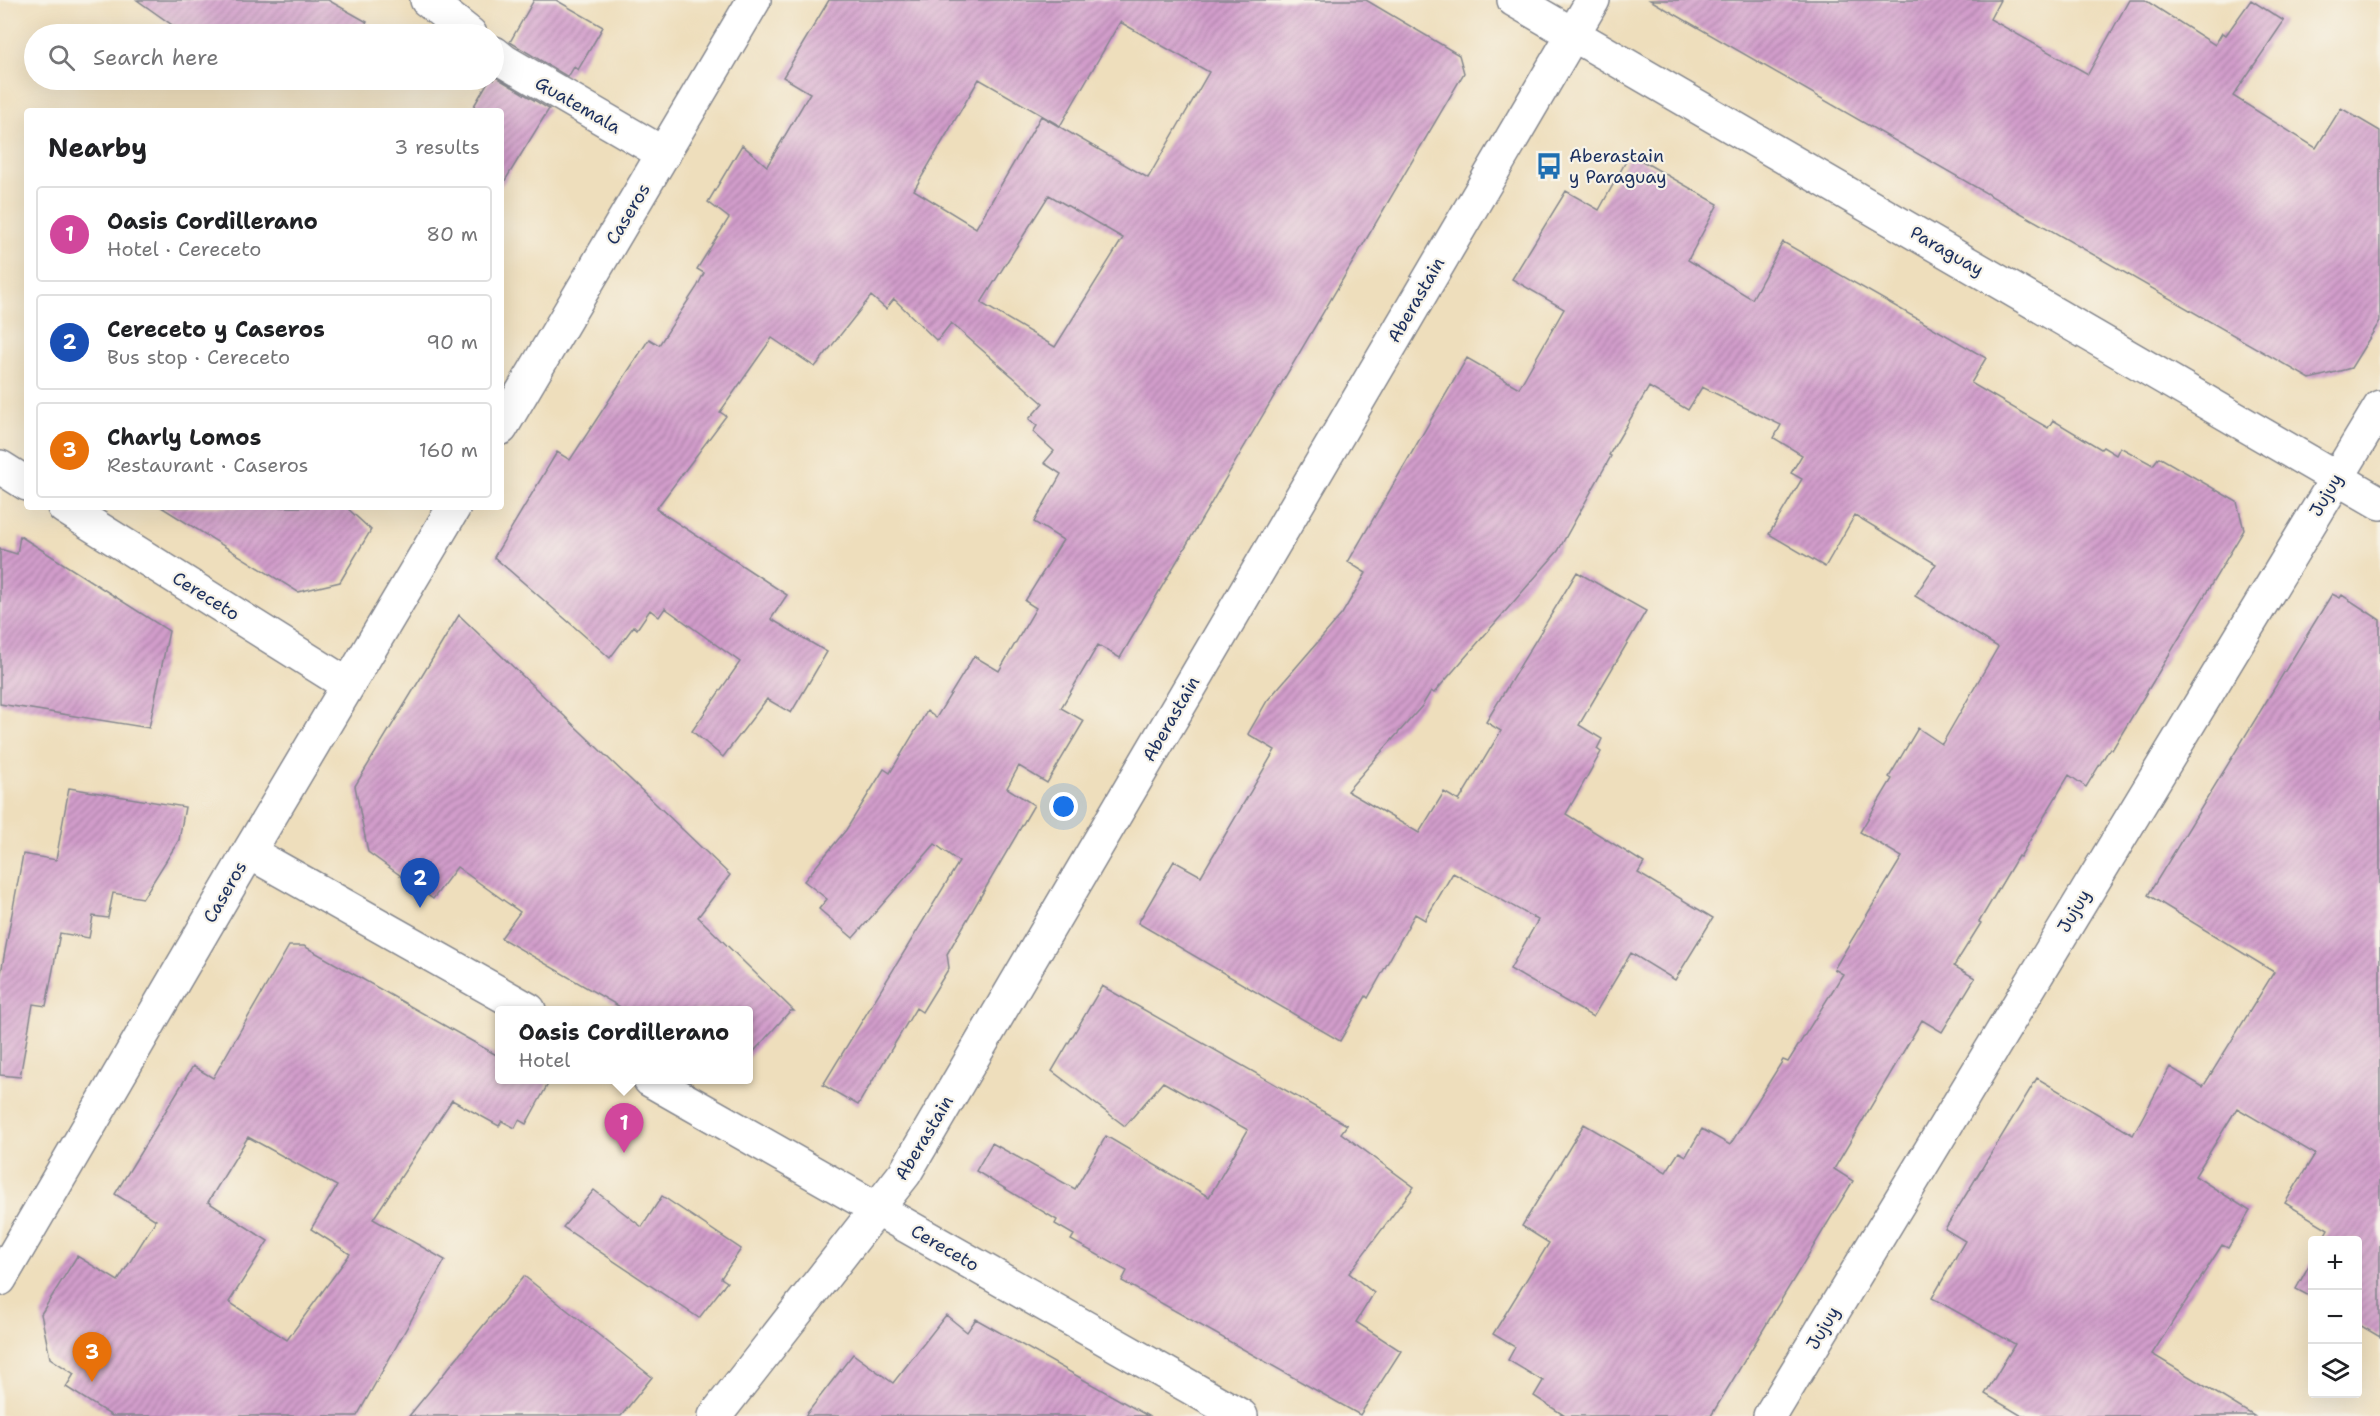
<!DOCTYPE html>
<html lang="en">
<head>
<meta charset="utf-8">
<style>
	body { margin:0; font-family:"Shantell Sans",sans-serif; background:#f2f2f2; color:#202124 }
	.controls { position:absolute; right:18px; bottom:18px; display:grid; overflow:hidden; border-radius:6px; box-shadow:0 6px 24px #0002 }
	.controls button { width:54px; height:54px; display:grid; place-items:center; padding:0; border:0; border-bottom:2px solid #e0e0e0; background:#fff; color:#202124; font:30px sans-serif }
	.you { position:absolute; left:1064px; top:807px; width:21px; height:21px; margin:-15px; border:4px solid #fff; border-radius:50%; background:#1a73e8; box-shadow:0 0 0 9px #1a73e833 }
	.badge { display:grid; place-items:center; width:39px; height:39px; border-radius:50%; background:#7c3aed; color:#fff; font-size:20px; font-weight:700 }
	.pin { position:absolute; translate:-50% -50px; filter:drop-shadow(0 2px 3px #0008) }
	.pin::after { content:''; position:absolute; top:32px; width:21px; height:18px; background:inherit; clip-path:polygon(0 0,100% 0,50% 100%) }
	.popup { position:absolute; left:495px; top:1006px; width:258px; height:78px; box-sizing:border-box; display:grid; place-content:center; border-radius:6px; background:#fff; filter:drop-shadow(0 2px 4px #0005); font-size:20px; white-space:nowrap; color:#757577 }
	.popup b { font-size:22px; color:#202124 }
	.popup::after { content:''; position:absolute; left:50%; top:100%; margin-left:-12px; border:12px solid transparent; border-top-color:#fff }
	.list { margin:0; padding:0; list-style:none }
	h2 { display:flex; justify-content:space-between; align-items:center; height:78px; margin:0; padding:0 24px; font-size:26px }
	h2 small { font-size:20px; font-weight:400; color:#757577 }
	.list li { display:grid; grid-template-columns:39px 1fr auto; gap:18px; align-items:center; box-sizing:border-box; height:96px; margin:0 12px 12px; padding:0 12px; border:2px solid #e0e0e0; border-radius:6px }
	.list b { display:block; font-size:22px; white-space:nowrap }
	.list p { margin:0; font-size:20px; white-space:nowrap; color:#757577 }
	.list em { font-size:20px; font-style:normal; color:#757577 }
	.icon { flex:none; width:33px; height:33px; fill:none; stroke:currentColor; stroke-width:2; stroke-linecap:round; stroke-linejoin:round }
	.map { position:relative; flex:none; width:2380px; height:1416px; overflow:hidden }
	.search { position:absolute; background:#fff; box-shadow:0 6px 24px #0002; left:24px; top:24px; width:480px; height:66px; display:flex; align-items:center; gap:15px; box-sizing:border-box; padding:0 21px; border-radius:33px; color:#757577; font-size:22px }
	.panel { position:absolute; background:#fff; box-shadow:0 6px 24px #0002; left:24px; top:108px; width:480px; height:402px; border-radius:6px }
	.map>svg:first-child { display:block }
	.building { fill:url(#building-hatch); fill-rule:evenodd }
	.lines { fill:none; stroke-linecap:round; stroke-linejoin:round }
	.minor-casing { stroke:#84868d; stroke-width:36 }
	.minor { stroke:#fff; stroke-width:33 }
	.labels { text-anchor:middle; stroke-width:4.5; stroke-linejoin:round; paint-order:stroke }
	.street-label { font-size:18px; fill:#1b2f5e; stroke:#f7f3e8 }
	.poi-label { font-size:18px; fill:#1b2f5e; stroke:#f7f3e8; text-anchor:start }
</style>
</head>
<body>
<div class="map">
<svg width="2380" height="1416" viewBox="0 0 2380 1416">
	<defs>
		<pattern id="building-hatch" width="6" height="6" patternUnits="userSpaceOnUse" patternTransform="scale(1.5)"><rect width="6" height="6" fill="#d29dcb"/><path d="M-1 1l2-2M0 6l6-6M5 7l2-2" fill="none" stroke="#aa80a8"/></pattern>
	</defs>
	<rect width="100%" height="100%" fill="#f7f3e8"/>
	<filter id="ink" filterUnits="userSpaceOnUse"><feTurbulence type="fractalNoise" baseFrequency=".0167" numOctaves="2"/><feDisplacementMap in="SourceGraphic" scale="12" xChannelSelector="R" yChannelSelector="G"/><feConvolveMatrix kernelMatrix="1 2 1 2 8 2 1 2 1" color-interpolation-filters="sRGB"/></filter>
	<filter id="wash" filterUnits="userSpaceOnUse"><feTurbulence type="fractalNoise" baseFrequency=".008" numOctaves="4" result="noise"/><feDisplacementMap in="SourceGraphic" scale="24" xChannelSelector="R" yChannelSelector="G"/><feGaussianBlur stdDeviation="1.35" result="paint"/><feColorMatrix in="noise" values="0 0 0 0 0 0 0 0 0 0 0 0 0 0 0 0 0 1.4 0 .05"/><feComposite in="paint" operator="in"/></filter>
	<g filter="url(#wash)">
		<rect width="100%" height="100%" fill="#eedebc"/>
		<g id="blocks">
			<path class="building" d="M137 0H328L367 22 359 34H185Z
				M534 0H556L603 27 578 70 574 67 568 77 510 42Z
				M829 0H1366L1459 55 1464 73 1120 658 1098 645 1061 708 1084 721 1047 783 1019 766 1007 788 1034 805 947 954 949 968 922 1012 916 1008 858 1105 823 1085 959 862 935 844 853 938 819 909 827 899 804 881 846 830 884 769 890 773 927 711 936 718 974 656 999 671 1036 608 1025 601 1063 540 1034 522 1061 474 1044 463 1054 451 1033 432 1037 426 1029 419 1043 403 951 323 937 341 894 299 886 309 871 296 815 367 772 338 720 412 726 416 656 509 787 595 771 619 827 652 791 713 767 699 723 757 692 731 740 662 665 608 659 617 650 610 637 629 634 626 610 658 494 557 557 452 570 460 649 339 659 345 697 287 704 273 697 269 729 218 708 202 742 145 767 166 810 93 783 77ZM1120 22 1209 72 1148 178 1041 116 976 228 914 190 979 79 1060 126ZM1049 195 1123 238 1055 347 981 303Z
				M1650 0H2000L1990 19 2088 74 2129 0H2145L2215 45 2222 33 2226 35 2251 0 2284 21 2233 96 2316 148 2341 108 2380 131V321L2351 368 2310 379Z
				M494 76 549 109 501 187V111H471L489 80H494Z
				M1630 154 1718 204 1688 260 1752 299 1783 242 1986 358 1971 383 2048 428 2053 420 2101 449 2103 447 2116 455 2120 447 2153 465 2159 457 2237 502 2244 530 2112 750 2110 748 2086 787 2069 775 2020 857 2018 856 1979 922 1981 923 1954 966 1975 978 1942 1032 1922 1020 1834 1169 1853 1181 1711 1416H1565L1534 1396 1543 1381 1508 1360 1515 1347 1493 1334 1549 1243 1522 1226 1584 1124 1666 1172 1679 1152 1686 1156 1702 1129 1730 1145 1783 1060 1788 1062 1843 974 1834 969 1902 857 1860 832 1892 779 1889 777 1918 728 1942 744 1998 647 1915 596 1936 564 1855 515 1825 567 1769 534 1802 479 1791 473 1802 455 1774 438 1781 425 1702 387 1688 410 1649 387 1609 455 1611 456 1558 551 1434 693 1431 691 1422 706 1347 791 1419 833 1444 792 1459 801 1501 731 1486 722 1577 572 1646 611 1579 725 1602 739 1597 749 1601 752 1566 814 1644 863 1638 873 1713 918 1675 980 1631 953 1593 1017 1510 969 1538 920 1453 873 1425 920 1415 914 1368 998 1366 996 1340 1041 1138 923 1174 861 1201 876 1275 750 1248 734 1267 701 1342 614 1366 573 1348 562 1467 358 1519 388 1564 309 1512 279 1566 191 1599 210Z
				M161 507H346L371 530 340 582 298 592Z
				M20 536 169 631 149 728 0 704V549L17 554Z
				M2332 594 2340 598 2342 595 2380 620V1337L2358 1324V1240H2322L2328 1229 2285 1203 2315 1154 2237 1108 2195 1176 2250 1211 2228 1248 2222 1245 2152 1354 2254 1416H2022L1985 1394 2015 1344 1932 1298 1965 1241 1945 1229 2037 1078 2133 1135 2170 1067 2203 1087 2274 972 2148 895Z
				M459 615 730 875 698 917 794 1011H790L748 1058V1011H627L501 938 520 912 457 867 433 899 368 852 355 786Z
				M69 788 185 807 179 840 143 898 113 893 108 918 93 916 89 938 60 933 46 1006 33 1004 20 1077 0 1075V978L23 854 56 860Z
				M289 946H304L500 1057V1080H540L548 1084 526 1124 519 1120 515 1128 502 1121 499 1126 452 1100 373 1219 445 1260 357 1416H112L66 1387 74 1374 50 1358 41 1314 77 1256 118 1281 156 1220 115 1194 193 1066 213 1078ZM248 1137 337 1186 311 1229 350 1254 287 1340 229 1302 268 1241 208 1202Z
				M1102 986 1347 1125 1341 1133 1414 1187 1349 1273 1374 1293 1356 1322 1401 1351 1360 1415 1122 1281 1127 1271 1071 1240 1074 1235 1055 1224 1057 1220 976 1171 992 1143 1075 1189 1106 1136 1209 1197 1248 1130 1163 1082 1125 1126 1052 1071Z
				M594 1190 642 1227 662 1196 741 1249 721 1278 727 1282 699 1318 563 1227Z
				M2313 1258V1298L2296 1289Z
				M524 1276 652 1377 621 1416H409Z
				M946 1315 967 1332 976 1319 1148 1416H805L853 1354 893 1383Z"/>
		</g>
	</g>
	<g filter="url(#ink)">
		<use href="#blocks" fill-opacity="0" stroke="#84868d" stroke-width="1.5"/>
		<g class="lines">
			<defs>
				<path id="minor" d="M427 0 470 34
					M1514 0 2380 503
					M494 53 504 61 664 154
					M501 428 754 0
					M0 467 27 484
					M64 507 348 685
					M249 852 529 1010
					M650 1080 1241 1416
					M0 1279 249 852 454 507
					M715 1416 905 1173 1593 0
					M1770 1416 2380 407"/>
			</defs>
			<use href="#minor" class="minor-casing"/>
			<use href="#minor" class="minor"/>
		</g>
	</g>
	<defs>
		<symbol id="bus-bare" viewBox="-9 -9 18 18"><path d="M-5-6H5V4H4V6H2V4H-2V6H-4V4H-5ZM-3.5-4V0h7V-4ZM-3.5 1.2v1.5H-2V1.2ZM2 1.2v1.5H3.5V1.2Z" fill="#1f6fb2" stroke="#f7f3e8" stroke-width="2.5" paint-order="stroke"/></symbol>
	</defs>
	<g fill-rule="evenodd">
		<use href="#bus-bare" x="1530" y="147" width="38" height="38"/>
	</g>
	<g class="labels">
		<g class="street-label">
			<text transform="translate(578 105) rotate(30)" y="6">Guatemala</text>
			<text transform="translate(628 214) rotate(-59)" y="6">Caseros</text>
			<text transform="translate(1947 251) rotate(30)" y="6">Paraguay</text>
			<text transform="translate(1416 300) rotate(-60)" y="6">Aberastain</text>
			<text transform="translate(2326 495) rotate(-59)" y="6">Jujuy</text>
			<text transform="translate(206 596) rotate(32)" y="6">Cereceto</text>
			<text transform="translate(1171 719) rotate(-60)" y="6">Aberastain</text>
			<text transform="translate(225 892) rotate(-60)" y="6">Caseros</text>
			<text transform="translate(2074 911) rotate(-59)" y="6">Jujuy</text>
			<text transform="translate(924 1138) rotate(-59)" y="6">Aberastain</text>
			<text transform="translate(945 1248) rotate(30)" y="6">Cereceto</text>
			<text transform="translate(1823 1328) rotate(-59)" y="6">Jujuy</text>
		</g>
		<g class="poi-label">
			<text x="1569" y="162">Aberastain<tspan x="1569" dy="21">y Paraguay</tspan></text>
		</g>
	</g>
</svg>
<div class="controls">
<button>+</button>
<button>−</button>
<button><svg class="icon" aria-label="layers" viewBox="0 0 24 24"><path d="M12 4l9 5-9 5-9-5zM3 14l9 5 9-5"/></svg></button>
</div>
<div class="you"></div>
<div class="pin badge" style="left:624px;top:1153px;background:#d1479c">1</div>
<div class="popup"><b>Oasis Cordillerano</b>Hotel</div>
<div class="pin badge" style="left:420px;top:908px;background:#1a4fb4">2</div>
<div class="pin badge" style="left:92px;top:1382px;background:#e8710a">3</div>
<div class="search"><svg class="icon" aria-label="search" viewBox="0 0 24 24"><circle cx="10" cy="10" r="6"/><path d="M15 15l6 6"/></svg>Search here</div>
<section class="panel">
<h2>Nearby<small>3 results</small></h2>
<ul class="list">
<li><span class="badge" style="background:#d1479c">1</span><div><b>Oasis Cordillerano</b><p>Hotel · Cereceto</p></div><em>80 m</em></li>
<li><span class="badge" style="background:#1a4fb4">2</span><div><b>Cereceto y Caseros</b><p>Bus stop · Cereceto</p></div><em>90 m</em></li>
<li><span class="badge" style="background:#e8710a">3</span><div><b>Charly Lomos</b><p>Restaurant · Caseros</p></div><em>160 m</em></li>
</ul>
</section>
</div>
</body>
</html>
